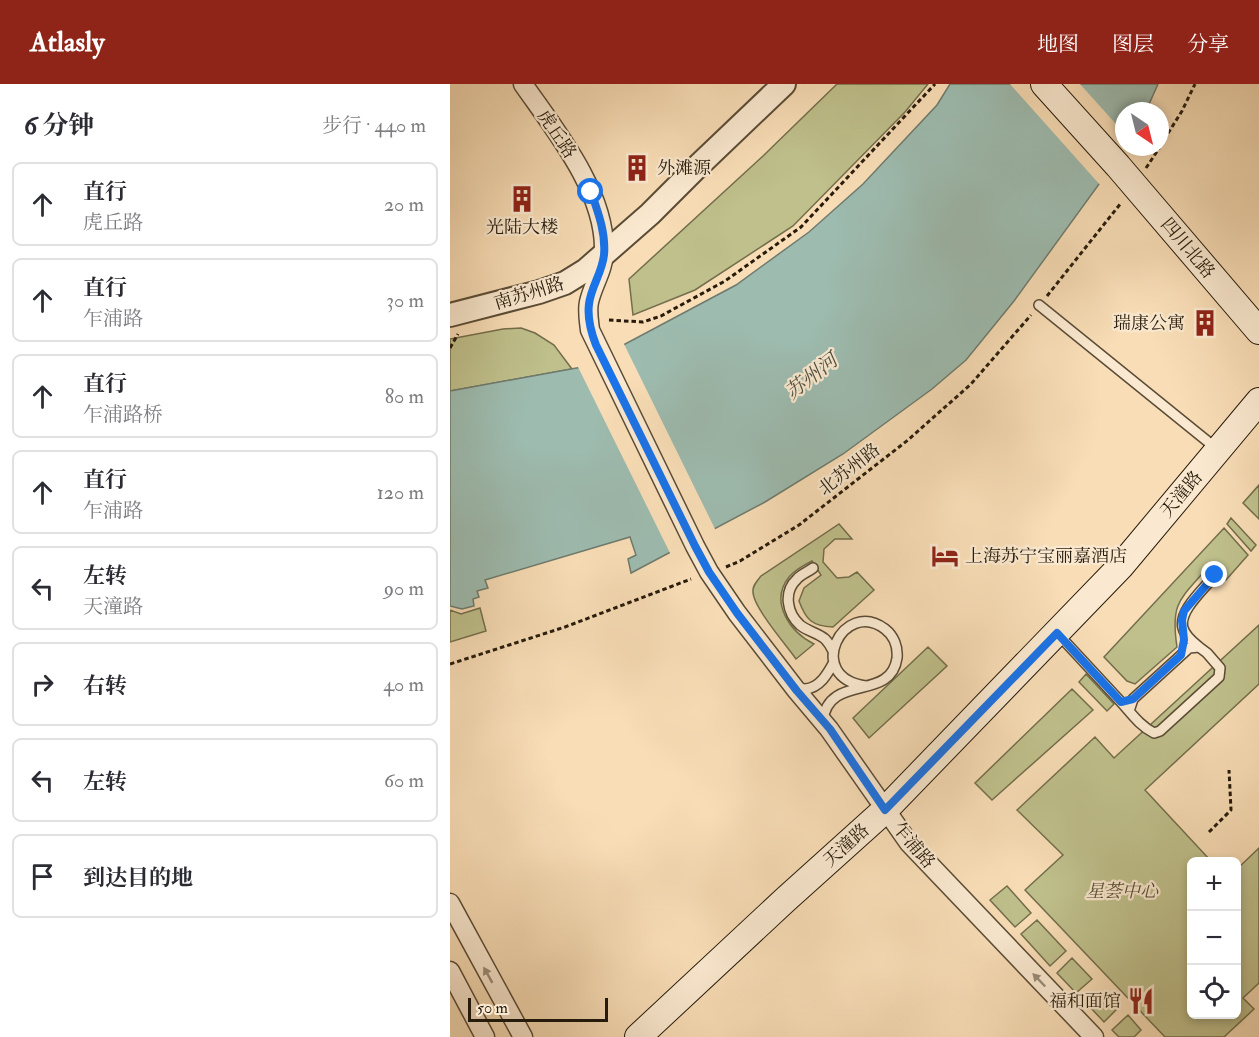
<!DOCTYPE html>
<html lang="zh">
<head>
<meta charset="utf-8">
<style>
	body { margin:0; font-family:"IM FELL Double Pica","Noto Serif SC",serif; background:#f2f2f3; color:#2b2b33 }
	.controls { position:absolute; right:18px; bottom:18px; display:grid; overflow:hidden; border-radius:9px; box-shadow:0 3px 9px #0003 }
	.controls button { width:54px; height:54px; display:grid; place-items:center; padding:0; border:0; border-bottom:2px solid #e1e1e2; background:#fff; color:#2b2b33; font:30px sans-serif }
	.compass { position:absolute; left:665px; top:18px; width:54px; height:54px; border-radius:50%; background:#fff; box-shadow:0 3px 9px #0003; rotate:145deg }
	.scale { position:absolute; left:18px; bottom:15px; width:140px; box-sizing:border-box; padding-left:6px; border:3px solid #271b0c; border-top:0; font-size:16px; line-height:21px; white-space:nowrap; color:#271b0c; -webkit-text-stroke:4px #fae9d0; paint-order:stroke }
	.stop { position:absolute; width:18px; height:18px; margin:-14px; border:4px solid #1a73e8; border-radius:50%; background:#fff }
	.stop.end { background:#1a73e8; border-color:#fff; box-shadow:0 2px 6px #0008 }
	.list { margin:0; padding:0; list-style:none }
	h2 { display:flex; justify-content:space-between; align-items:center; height:78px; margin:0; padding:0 24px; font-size:26px }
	h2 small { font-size:20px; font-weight:400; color:#7c7c81 }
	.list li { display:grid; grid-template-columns:39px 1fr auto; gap:18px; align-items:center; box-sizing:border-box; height:84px; margin:0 12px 12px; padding:0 12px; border:2px solid #e1e1e2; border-radius:9px }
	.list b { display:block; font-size:22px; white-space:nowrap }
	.list p { margin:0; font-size:20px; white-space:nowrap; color:#7c7c81 }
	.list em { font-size:20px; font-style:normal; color:#7c7c81 }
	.icon { flex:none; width:33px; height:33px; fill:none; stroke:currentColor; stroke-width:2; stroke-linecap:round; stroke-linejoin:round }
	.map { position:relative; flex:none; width:809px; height:953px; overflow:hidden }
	header { display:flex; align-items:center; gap:36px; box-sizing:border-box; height:84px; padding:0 30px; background:#8f2418; color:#fff }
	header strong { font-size:28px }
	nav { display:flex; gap:33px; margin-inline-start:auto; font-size:21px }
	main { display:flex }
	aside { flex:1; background:#fff }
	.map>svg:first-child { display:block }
	.green { fill:#bfc08c; stroke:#736e4c; stroke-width:1.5 }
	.water { fill:#9dbbaf; stroke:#6e7b6e; stroke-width:1.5 }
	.pier { fill:#f8ddb6 }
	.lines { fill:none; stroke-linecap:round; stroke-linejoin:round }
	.service-casing { stroke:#5b4c36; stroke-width:12 }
	.minor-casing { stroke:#5b4c36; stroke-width:21 }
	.tertiary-casing { stroke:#5b4c36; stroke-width:26 }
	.secondary-casing { stroke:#271b0c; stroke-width:28 }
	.path { stroke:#271b0c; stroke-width:3; stroke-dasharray:4.5 3; stroke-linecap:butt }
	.service { stroke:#fae9d0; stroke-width:9 }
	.minor { stroke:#fae9d0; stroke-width:18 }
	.tertiary { stroke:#fae9d0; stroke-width:22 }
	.secondary { stroke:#fae9d0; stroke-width:26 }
	.oneway { fill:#9b8c78 }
	.route { stroke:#1a73e8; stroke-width:8 }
	.labels { text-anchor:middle; stroke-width:4.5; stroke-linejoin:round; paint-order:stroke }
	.street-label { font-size:18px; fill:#271b0c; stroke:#fae9d0 }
	.poi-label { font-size:18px; fill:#271b0c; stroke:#fae9d0; text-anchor:start }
	.park-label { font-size:18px; font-style:italic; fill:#554d32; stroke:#fae9d0 }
	.water-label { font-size:20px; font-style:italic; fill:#505345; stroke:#fae9d0 }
</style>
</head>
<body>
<header>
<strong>Atlasly</strong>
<nav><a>地图</a><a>图层</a><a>分享</a></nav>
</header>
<main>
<aside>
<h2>6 分钟<small>步行 · 440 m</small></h2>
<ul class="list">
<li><svg class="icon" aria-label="ahead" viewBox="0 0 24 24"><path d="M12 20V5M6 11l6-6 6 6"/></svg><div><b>直行</b><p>虎丘路</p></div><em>20 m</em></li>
<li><svg class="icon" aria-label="ahead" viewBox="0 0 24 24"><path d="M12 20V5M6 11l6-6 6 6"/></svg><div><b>直行</b><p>乍浦路</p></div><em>30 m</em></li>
<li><svg class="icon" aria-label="ahead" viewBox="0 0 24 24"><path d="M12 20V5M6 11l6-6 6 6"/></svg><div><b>直行</b><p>乍浦路桥</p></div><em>80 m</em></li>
<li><svg class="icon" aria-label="ahead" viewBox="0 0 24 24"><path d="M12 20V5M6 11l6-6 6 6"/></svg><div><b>直行</b><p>乍浦路</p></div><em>120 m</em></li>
<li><svg class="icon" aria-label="left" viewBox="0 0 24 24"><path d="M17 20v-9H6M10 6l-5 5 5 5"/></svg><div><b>左转</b><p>天潼路</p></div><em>90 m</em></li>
<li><svg class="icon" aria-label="right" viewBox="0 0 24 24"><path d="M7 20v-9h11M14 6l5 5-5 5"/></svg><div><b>右转</b></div><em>40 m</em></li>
<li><svg class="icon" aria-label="left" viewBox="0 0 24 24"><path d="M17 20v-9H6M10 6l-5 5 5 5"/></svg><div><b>左转</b></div><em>60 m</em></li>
<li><svg class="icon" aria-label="arrive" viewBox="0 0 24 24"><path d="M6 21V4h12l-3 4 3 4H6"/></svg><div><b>到达目的地</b></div></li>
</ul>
</aside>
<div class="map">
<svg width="809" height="953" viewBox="0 0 809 953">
	<rect width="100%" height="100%" fill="#f8ddb6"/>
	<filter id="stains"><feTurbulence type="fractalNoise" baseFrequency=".00333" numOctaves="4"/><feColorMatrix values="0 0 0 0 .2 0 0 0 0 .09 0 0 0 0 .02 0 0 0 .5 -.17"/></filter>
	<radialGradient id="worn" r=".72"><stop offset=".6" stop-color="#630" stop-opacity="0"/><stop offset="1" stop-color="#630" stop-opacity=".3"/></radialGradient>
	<path class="green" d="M387 0H478L455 28 343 142 245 206 183 231 179 195 313 72Z
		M71 244 85 249 104 261 122 285 0 307V255L53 245Z
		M809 401V435L793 419Z
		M781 434 806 461 801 467 777 440Z
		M389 440 402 455H385L374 465 373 478 387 494 399 493 407 488 424 506 383 543C362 542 356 536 349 517L354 504 371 491 362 477C354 481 345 486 339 493 319 518 340 548 364 560L346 575C337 562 303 523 303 508 302 502 307 497 311 492Z
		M774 444 798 471 776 496 759 482C731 515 720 517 727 563L685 600 677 597 654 573Z
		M30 524 36 547 0 558V526L11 530Z
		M809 541V600L695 706 761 777 742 778V930H786L787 785 809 764V899L793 914 804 925 774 953H715L575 806 613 771 567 726 645 653 664 674Z
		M478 563 497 582 419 654 403 634Z
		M636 590 664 620 657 627 629 598Z
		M622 605 643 626 542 716 525 699Z
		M557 802 581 829 565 843 540 816Z
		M587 836 616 867 600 882 571 850Z
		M622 874 642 895 626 909 607 889Z
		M656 908 669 923 654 938 640 923Z
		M678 931 691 946 684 953H669L662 946Z"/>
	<path class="water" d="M500 0H708L696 27H674V63H676L564 217 516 276 482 305 393 370 315 418 181 489 178 475 186 471 180 453 35 496 38 504 27 507 29 513 23 515 24 522 12 525 0 522V307L132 283 286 201 359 148 413 100 487 21Z"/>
	<path class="pier" d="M560 0H630L674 49V63H679L651 102Z
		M173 258 266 447 221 471 127 281Z"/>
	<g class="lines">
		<defs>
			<path id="service" d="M589 221 767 365
				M363 484C358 488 351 490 347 495 333 508 337 529 350 541 357 547 368 549 375 555 378 558 381 563 383 567
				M607 549 671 618C681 629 690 642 704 649L710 647 769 593 770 584 757 569 749 563 739 564 683 615 679 627
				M749 563C743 558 735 552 733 544 728 527 755 504 765 491
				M345 602C348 603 352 605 355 605 370 604 378 589 384 578
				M373 636C379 589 441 618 447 574 448 563 444 552 435 545 393 513 353 594 416 602"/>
			<path id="minor" d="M73 0C105 46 155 107 154 166 154 186 143 200 139 218 137 227 139 237 140 246L245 462 259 488 287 529 347 607 379 645 459 759 644 953
				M0 819 73 953
				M0 887 35 953"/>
			<path id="tertiary" d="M0 231 89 208 115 199 136 186 200 130 246 84 334 0"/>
			<path id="secondary" d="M594 0 668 82 809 247
				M188 953 335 816 435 726 671 482 809 317"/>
		</defs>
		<use href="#service" class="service-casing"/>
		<use href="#minor" class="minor-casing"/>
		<use href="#tertiary" class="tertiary-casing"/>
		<use href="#secondary" class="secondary-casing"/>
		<path class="path" d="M710 62 732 27 745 0
			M696 84 710 63
			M597 212 671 119
			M159 236 193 238 211 232 275 197 351 143 485 0
			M0 264 8 250
			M276 483 290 477 349 441 458 356 521 300 581 231
			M0 580 115 543 241 495
			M759 748 781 726 779 686"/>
		<use href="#service" class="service"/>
		<use href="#minor" class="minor"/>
		<use href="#tertiary" class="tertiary"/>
		<use href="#secondary" class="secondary"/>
	</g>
	<defs><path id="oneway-solid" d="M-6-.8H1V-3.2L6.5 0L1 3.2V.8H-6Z" transform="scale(1.5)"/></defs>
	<g class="oneway">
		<use href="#oneway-solid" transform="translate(38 891) rotate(-119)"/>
		<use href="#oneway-solid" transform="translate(589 896) rotate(-134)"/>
	</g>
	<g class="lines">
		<path class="route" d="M141 108C148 128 156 149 154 171 152 189 141 203 139 220 137 235 141 248 146 261L245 462 259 488 287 529 347 607 380 645 435 726 607 549 671 618 683 615 731 571 734 556 732 536 734 527 765 491"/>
	</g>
	<defs>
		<symbol id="building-bare" viewBox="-9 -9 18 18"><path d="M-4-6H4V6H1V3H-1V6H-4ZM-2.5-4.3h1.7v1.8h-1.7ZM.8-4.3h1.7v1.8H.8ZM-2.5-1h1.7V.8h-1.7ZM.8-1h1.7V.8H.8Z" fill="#8f2418" stroke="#fae9d0" stroke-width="2.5" paint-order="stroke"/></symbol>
		<symbol id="hotel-bare" viewBox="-9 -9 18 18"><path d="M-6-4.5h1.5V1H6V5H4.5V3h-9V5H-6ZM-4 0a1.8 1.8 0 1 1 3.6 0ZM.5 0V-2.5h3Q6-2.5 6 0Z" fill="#8f2418" stroke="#fae9d0" stroke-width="2.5" paint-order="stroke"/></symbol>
		<symbol id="restaurant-bare" viewBox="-9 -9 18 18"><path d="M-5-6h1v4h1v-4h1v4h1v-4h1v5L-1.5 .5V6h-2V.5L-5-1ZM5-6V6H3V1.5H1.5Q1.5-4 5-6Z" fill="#8f2418" stroke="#fae9d0" stroke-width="2.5" paint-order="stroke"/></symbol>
	</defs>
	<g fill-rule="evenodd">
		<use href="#building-bare" x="168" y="65" width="38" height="38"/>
		<use href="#building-bare" x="53" y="96" width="38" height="38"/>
		<use href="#building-bare" x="736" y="220" width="38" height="38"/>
		<use href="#hotel-bare" x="476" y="453" width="38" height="38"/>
		<use href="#restaurant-bare" x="672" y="898" width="38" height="38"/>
	</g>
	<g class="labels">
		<g class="street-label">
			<text transform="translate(107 50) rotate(56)" y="6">虎丘路</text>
			<text transform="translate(738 164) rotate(50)" y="6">四川北路</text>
			<text transform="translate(79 209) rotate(-17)" y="6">南苏州路</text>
			<text transform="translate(399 385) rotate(-38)" y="6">北苏州路</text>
			<text transform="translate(731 410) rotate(-50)" y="6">天潼路</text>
			<text transform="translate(396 761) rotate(-42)" y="6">天潼路</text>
			<text transform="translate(464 761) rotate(50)" y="6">乍浦路</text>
		</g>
		<g class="poi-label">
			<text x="207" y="90">外滩源</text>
			<text x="72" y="149" text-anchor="middle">光陆大楼</text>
			<text x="735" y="245" text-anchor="end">瑞康公寓</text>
			<text x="515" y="478">上海苏宁宝丽嘉酒店</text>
			<text x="671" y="923" text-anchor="end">福和面馆</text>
		</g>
		<g class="park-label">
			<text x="672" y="813">星荟中心</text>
		</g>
		<g class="water-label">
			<text transform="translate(361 292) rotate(-38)" y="7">苏州河</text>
		</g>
	</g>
	<rect width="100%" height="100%" filter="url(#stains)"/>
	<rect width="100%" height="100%" fill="url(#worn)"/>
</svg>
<div class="controls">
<button>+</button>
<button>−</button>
<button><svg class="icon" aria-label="locate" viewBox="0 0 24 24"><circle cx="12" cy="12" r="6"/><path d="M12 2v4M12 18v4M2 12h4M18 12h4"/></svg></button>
</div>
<svg class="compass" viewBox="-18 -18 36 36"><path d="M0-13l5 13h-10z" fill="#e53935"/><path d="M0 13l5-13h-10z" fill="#7c7c81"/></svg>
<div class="scale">50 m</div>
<div class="stop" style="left:141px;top:108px"></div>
<div class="stop end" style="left:765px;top:491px"></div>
</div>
</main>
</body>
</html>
